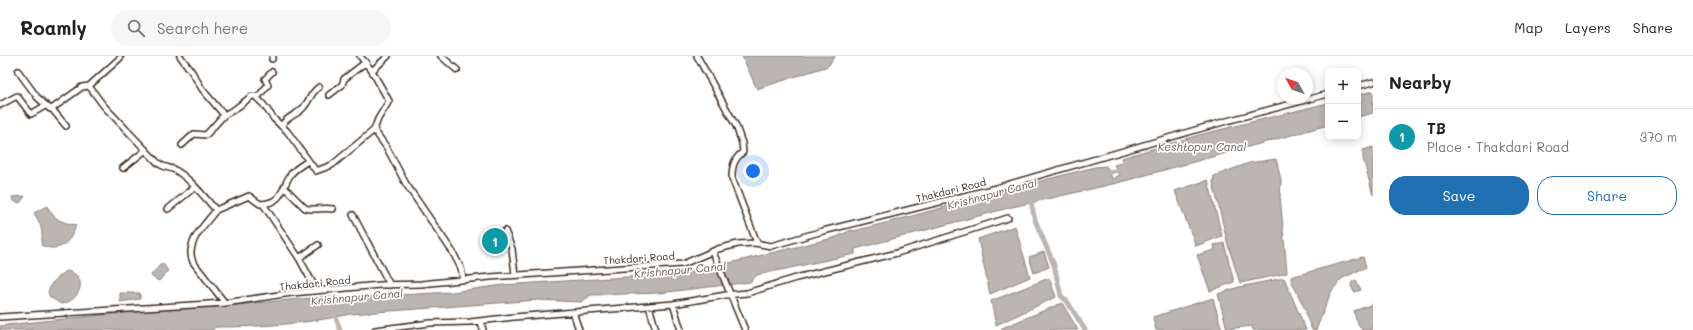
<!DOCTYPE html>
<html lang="en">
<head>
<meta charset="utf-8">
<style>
	body { margin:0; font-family:Mali,sans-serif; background:#f6f6f6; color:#222 }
	.controls { position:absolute; right:12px; top:12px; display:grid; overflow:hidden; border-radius:8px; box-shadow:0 2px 10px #0003 }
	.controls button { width:36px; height:36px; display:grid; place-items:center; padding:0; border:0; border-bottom:1px solid #e0e0e0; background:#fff; color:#222; font:20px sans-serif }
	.compass { position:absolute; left:1277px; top:12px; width:36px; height:36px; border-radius:50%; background:#fff; box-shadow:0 2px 10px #0003; rotate:310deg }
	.you { position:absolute; left:753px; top:115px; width:14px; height:14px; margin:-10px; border:3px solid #fff; border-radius:50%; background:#1a73e8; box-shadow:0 0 0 6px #1a73e833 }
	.badge { display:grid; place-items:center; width:26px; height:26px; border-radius:50%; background:#1f6fb2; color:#fff; font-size:13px; font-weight:700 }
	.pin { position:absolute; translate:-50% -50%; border:2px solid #fff; box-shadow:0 1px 4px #0006 }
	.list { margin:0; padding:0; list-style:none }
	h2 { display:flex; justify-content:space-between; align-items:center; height:52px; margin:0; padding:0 16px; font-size:17px }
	h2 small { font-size:13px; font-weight:400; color:#767676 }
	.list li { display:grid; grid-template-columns:26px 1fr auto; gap:12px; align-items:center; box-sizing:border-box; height:56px; padding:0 16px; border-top:1px solid #e0e0e0 }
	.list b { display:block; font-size:15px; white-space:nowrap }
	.list p { margin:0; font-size:13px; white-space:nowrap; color:#767676 }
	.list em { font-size:13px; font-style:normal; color:#767676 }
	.actions { display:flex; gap:8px; padding:12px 16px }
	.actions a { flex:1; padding:9px 0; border:1px solid #1f6fb2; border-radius:16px; text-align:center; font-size:14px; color:#1f6fb2 }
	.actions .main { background:#1f6fb2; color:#fff }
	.icon { flex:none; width:22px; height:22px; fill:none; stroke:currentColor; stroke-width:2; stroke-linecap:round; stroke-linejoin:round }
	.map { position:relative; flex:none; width:1373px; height:274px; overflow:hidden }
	header { display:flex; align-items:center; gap:24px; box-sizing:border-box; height:56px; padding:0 20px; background:#fff; border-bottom:1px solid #e0e0e0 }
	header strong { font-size:19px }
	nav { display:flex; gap:22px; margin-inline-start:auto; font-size:14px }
	.search { width:280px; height:36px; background:#f6f6f6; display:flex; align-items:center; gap:10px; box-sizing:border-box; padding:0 14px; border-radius:22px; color:#767676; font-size:15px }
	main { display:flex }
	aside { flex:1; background:#fff }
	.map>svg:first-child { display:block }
	.water { fill:#bcb6b3; stroke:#887e77 }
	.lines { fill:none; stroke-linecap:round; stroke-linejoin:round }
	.canal { stroke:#bcb6b3; stroke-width:5 }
	.minor-casing { stroke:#3b2a1e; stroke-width:8 }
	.minor { stroke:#fff; stroke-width:5 }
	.labels { text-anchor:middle; stroke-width:3.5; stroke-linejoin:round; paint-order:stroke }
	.street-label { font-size:10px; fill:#3b2a1e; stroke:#fff }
	.water-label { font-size:11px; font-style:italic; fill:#685b52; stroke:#fff }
</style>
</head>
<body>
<header>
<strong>Roamly</strong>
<div class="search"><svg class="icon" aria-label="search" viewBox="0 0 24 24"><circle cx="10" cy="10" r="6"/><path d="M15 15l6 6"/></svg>Search here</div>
<nav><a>Map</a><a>Layers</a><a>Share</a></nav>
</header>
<main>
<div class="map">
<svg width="1373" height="274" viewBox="0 0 1373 274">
	<rect width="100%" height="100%" fill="#fff"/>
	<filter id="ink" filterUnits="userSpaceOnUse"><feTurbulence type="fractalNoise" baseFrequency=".025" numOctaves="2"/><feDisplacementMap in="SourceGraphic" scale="8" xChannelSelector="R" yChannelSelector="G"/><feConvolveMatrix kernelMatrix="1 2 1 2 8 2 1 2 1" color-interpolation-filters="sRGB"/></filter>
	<g filter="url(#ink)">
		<path class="water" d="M742 0H835L828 10 757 33Z
			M1373 35V57L1358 61V39Z
			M1328 47V69L1117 127 1012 151 855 193V198L757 219 750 226 659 237 591 239 581 246 538 244 350 258C306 268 261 271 216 271L212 274H0V270L15 268 180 251H214L322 241 347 242 453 236 503 229 658 219 701 214 837 181 851 174 854 175C935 155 1014 131 1095 111L1106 110 1110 116 1112 123 1120 119 1114 109 1121 107 1122 102 1199 79Z
			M1373 91V139L1363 102V94Z
			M1276 103 1281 124 1280 140 1287 217 1240 227 1228 189 1213 126 1214 120 1249 107Z
			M1208 124 1222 180 1196 190 1175 135Z
			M25 140 20 147 13 145 12 141Z
			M47 150C55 164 60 166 76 169 71 186 59 198 41 189 44 176 41 168 34 157Z
			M1015 170 1030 221 990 238 978 183Z
			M1224 187 1234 226 1210 235 1197 199 1215 194 1214 189Z
			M1044 196 1049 211 1034 217 1029 201Z
			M1363 201 1366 211 1341 223 1331 236 1316 274H1312L1306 259V255L1291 224V221Z
			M161 208H163L168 215 159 225 152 221 151 219Z
			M66 215C89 218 82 245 61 248L50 241 48 236 52 227Z
			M1049 222 1056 241 996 269 991 245Z
			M1284 222 1306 274H1253L1252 270 1227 273 1218 238 1239 231Z
			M1356 224 1361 234 1354 236 1351 230 1352 226Z
			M120 237H140V243L120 246Z
			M1213 242 1222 274H1156L1153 261Z
			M1062 247 1078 274H1000L1002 272Z
			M1373 248V268L1371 274H1362L1356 264 1354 255Z"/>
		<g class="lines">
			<path class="canal" d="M1105 117 1123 113
				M1031 146 1035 164 1054 209 1061 240 1067 245 1085 274
				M336 262 340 274"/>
			<defs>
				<path id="minor" d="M180 0 192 16 202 33 224 59 235 53 252 40H255L263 48 274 63 287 75 316 115 332 109 374 74 387 92 406 128 452 195 461 212 463 223
					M360 0 372 15 389 45 378 63 374 74
					M441 0 457 14
					M697 0 736 70 742 87 743 96C734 103 732 110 732 122L757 187
					M120 2 89 30 103 49 158 107C164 112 169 111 175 114 190 122 205 142 216 154L249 140 260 148C284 147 281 132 291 118 296 112 302 109 308 105
					M272 3 273 0
					M18 15 37 41 50 53 53 52 82 31 89 30
					M372 15 388 0
					M1358 30 1373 26
					M329 39 342 29 344 23 366 6
					M257 42 268 29 265 23 272 16
					M0 49 17 40 31 58 45 50
					M52 53 66 70
					M281 70C289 59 293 61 301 54 309 47 310 37 319 31
					M182 89 194 78 206 79 224 59
					M123 112 146 94
					M285 132 305 152C314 155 323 151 333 153
					M263 148 299 202 317 235
					M168 153 195 131
					M216 154C206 168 184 187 193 206L225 247
					M353 159 390 229
					M505 175 512 193 515 219
					M713 196 745 274
					M299 202 318 189
					M673 248 681 274
					M649 250 656 274
					M573 256 579 274
					M0 261 225 247 292 237 380 229 421 228 490 221 683 208 718 193 738 188 755 187 771 190 823 175 996 132 1223 66 1328 38
					M481 265 483 274
					M375 274 430 267 470 266 514 261 673 248 726 239 747 237 796 222 897 197 1008 162"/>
			</defs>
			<use href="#minor" class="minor-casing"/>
			<use href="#minor" class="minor"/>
		</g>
	</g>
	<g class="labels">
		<g class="street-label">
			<text transform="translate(951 134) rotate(-14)" y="4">Thakdari Road</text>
			<text transform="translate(639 202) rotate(-4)" y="4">Thakdari Road</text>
			<text transform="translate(315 227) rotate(-6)" y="4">Thakdari Road</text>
		</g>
		<g class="water-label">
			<text x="1202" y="95">Keshtopur Canal</text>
			<text transform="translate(992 138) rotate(-15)" y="4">Krishnapur Canal</text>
			<text transform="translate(680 214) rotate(-5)" y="4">Krishnapur Canal</text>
			<text transform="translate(357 241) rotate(-5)" y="4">Krishnapur Canal</text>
		</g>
	</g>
</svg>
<div class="controls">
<button>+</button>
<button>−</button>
</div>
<svg class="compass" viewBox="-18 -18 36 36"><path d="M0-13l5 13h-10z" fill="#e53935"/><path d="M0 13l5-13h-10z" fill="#767676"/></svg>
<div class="you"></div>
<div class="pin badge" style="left:495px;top:185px;background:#0f9aa8">1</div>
</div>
<aside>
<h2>Nearby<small></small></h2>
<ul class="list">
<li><span class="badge" style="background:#0f9aa8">1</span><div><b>TB</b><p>Place · Thakdari Road</p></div><em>370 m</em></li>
</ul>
<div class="actions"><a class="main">Save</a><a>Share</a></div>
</aside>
</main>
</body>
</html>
